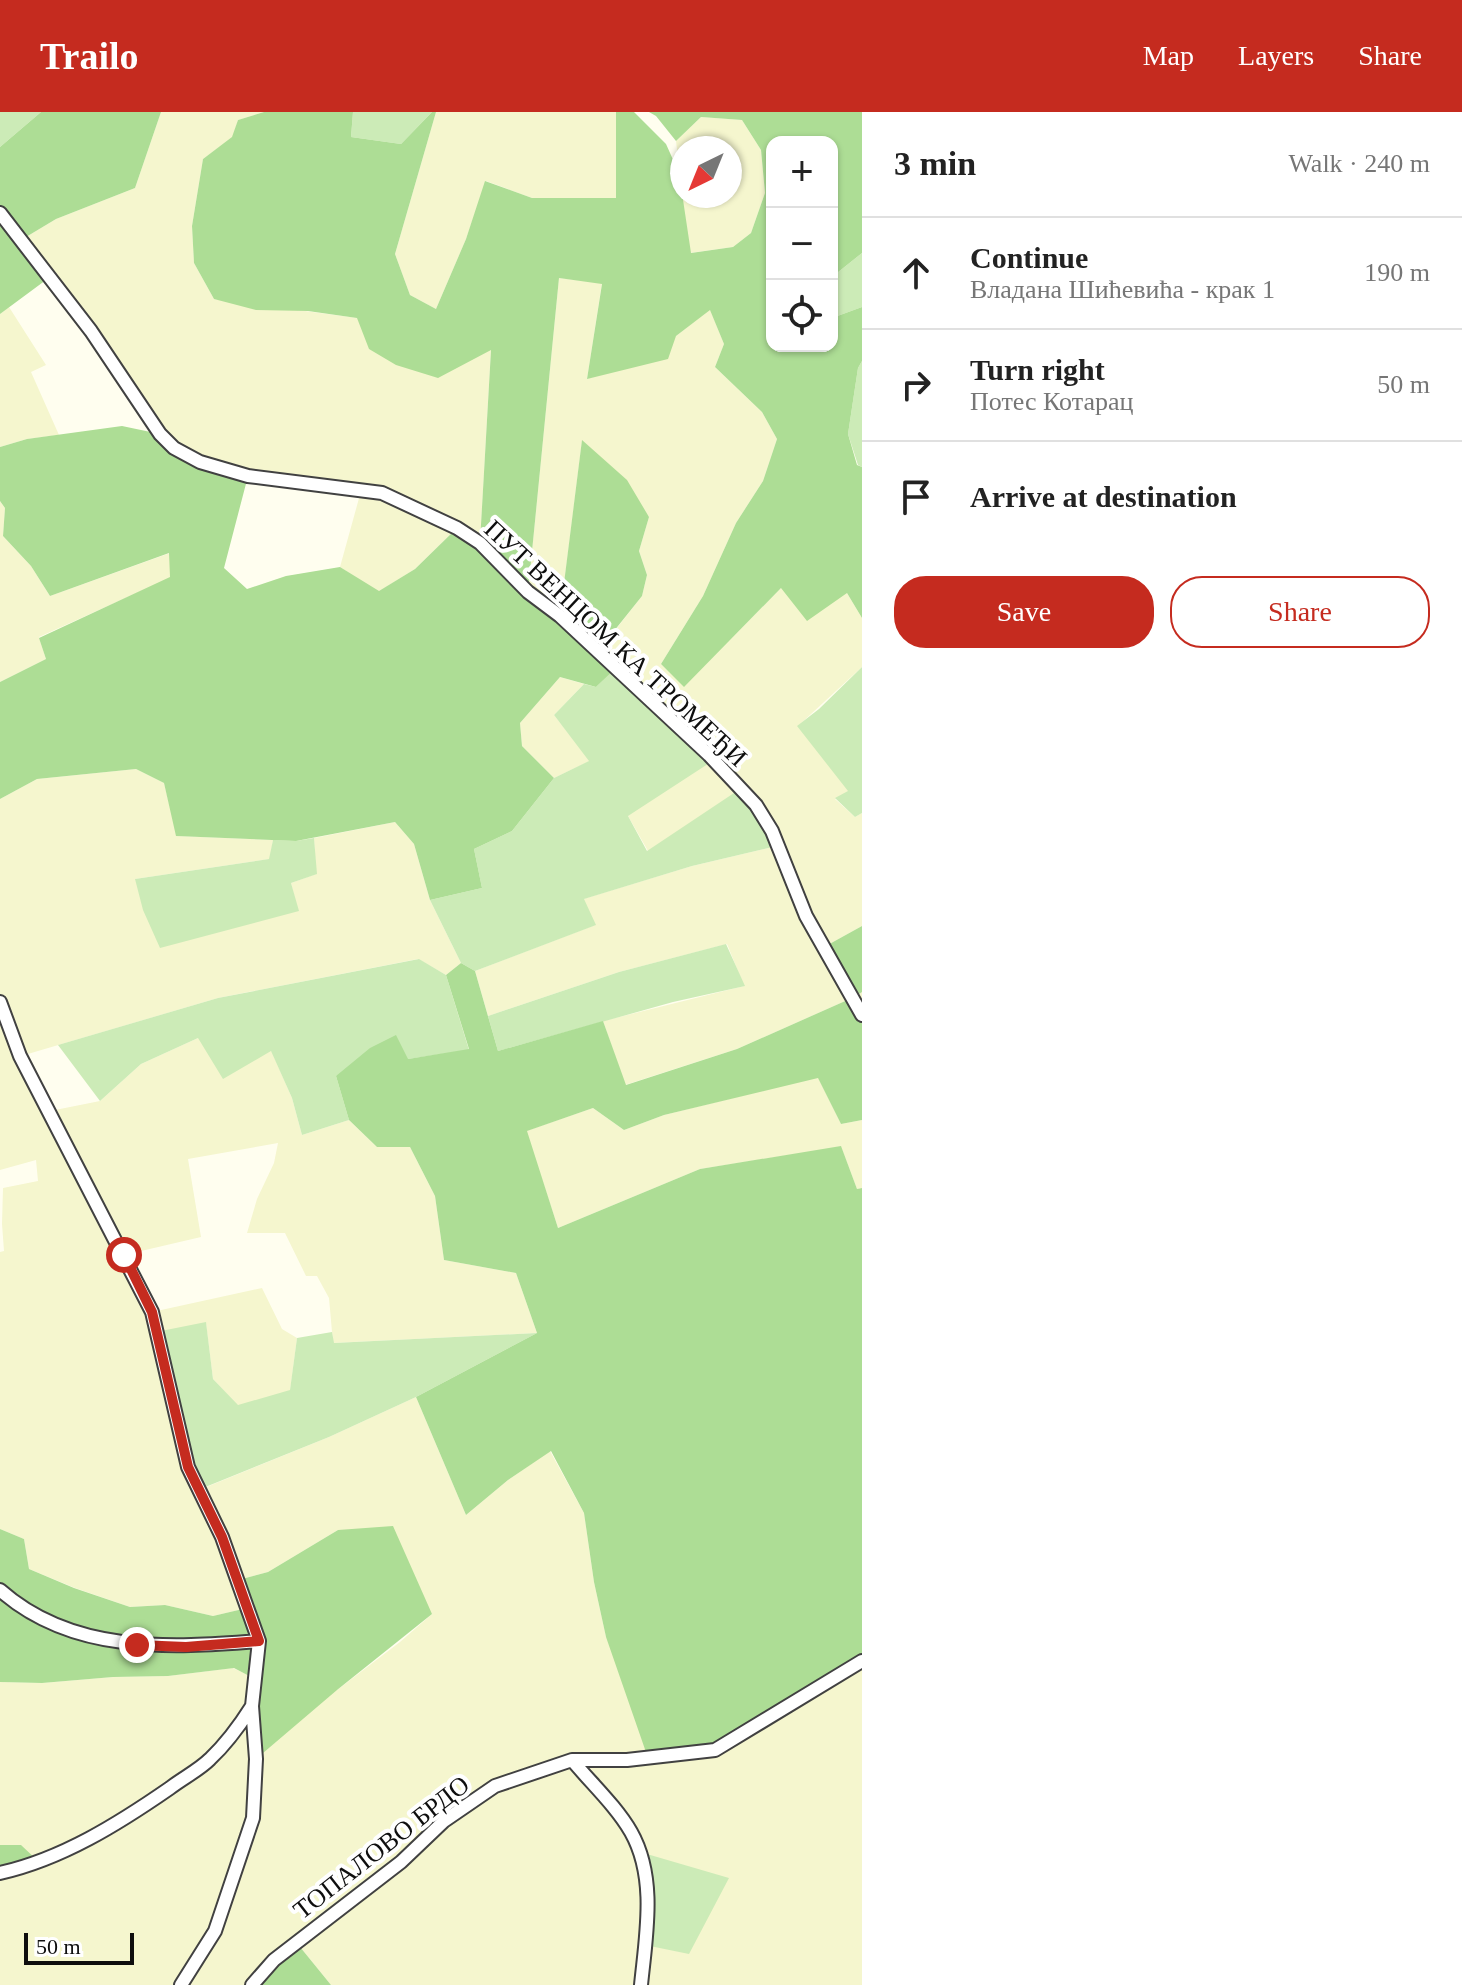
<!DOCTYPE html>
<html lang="en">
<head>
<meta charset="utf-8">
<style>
	body { margin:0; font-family:"Times New Roman",serif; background:#f6f6f6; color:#222 }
	.controls { position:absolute; right:24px; top:24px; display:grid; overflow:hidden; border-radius:16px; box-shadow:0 2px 6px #0004 }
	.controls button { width:72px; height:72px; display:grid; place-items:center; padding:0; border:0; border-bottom:2px solid #e0e0e0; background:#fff; color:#222; font:40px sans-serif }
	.compass { position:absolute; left:670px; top:24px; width:72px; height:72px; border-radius:50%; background:#fff; box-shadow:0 2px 6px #0004; rotate:223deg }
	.scale { position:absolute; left:24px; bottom:20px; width:110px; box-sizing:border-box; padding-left:8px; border:4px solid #0e0e0e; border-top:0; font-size:22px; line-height:28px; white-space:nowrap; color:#0e0e0e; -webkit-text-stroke:6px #fff; paint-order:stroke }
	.stop { position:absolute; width:24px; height:24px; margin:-18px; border:6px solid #c52b1f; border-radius:50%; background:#fff }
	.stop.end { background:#c52b1f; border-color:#fff; box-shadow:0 2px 8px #0008 }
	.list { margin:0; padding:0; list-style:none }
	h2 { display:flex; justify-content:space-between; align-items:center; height:104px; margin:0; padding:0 32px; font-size:34px }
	h2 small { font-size:26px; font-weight:400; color:#767676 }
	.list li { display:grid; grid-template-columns:52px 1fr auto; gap:24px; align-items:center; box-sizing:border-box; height:112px; padding:0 32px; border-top:2px solid #e0e0e0 }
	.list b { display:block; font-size:30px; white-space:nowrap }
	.list p { margin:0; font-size:26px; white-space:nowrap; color:#767676 }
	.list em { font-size:26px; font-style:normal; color:#767676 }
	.actions { display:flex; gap:16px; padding:24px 32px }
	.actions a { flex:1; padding:18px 0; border:2px solid #c52b1f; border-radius:32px; text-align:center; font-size:28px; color:#c52b1f }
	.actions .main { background:#c52b1f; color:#fff }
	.icon { flex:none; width:44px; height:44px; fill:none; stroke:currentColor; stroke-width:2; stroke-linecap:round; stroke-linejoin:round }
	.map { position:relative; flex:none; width:862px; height:1873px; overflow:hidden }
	header { display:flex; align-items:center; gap:48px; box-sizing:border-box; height:112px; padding:0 40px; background:#c52b1f; color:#fff }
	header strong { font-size:38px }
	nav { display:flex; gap:44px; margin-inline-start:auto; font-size:28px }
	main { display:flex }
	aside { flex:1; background:#fff }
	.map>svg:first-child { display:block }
	.farmland { fill:#f5f6ce }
	.green { fill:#ccebb7 }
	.forest { fill:#addd95 }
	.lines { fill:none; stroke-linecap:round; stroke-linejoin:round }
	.minor-casing { stroke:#414141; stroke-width:16 }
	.minor { stroke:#fff; stroke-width:12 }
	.route { stroke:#c52b1f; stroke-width:10 }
	.labels { text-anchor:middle; stroke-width:8; stroke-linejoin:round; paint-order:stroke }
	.street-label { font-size:26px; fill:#0e0e0e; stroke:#fff }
</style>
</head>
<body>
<header>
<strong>Trailo</strong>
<nav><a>Map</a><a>Layers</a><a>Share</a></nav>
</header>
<main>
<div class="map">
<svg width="862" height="1873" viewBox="0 0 862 1873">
	<rect width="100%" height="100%" fill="#fffeef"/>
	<path class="farmland" d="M161 0H264L238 8 233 25 203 47 192 114 194 151 214 187 358 206 491 237 480 431 457 416 415 457 378 480 340 455 361 379 281 370 174 336 21 128 56 107 135 76Z
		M436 0H616V86H532L486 69 466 127 436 197 410 183 395 142Z
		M701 5 742 8 761 38 765 81 751 121 733 135 690 141 682 84H730V36H682V81L676 29Z
		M559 166 602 171 587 267 676 224 710 197 724 232 715 255 762 300 777 327 763 369 736 411 703 484 661 552 684 574 781 476 847 481 862 506V555L798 614 849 679 835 687 855 705 862 701V814L824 835 853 885 862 880V903L852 886 737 937 625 973 603 909 744 874 727 832 619 860 488 904 475 859 595 813 583 787 692 754 777 734 648 739 628 704 598 540 642 484 647 463 639 439 649 405 582 329 560 504 528 480Z
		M9 195 46 253 31 260 59 323 27 327 0 335V202Z
		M0 389 5 396 3 424 31 454 50 484 170 441V466L39 525 46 547 0 570Z
		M560 565 584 572 554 603 590 649 554 666 522 634 520 611Z
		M136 657 164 671 177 724 273 728 270 747 135 767 298 799 291 771 316 762 314 726 395 710 414 732 430 788 461 851 446 863 418 847 218 886 21 944 50 999 100 989 141 952 198 926 271 938 292 986 302 1023 349 1008 377 1035H410L435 1084 444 1148 516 1161 537 1221 333 1231 329 1186 317 1164H306L285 1121H247L257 1087 274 1051 278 1031 188 1047 201 1125 124 1143 152 1200 262 1176 282 1217 297 1226 290 1279 238 1294 213 1267 206 1211 199 1378 329 1325 416 1285 466 1403 508 1368 550 1339 584 1401 594 1470 606 1525 862 1549V1873H331L296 1830 252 1873H0V1761L21 1733H0V1570L42 1571 113 1565 168 1564 233 1556 257 1567 337 1578 400 1530 432 1502 338 1418 268 1460 238 1468 247 1496 213 1504 165 1493 130 1495 75 1476 29 1457 24 1427 0 1417V1140L4 1139 2 1112 3 1076 38 1069 36 1048 0 1058V687L37 667Z
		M818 965 841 1012 862 1008V1076L857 1077 841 1035 700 1057 558 1116 526 1019 593 996 624 1018 664 1003Z"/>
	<path class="green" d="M0 0H41L0 35Z
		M353 0H432L401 32 351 25Z
		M862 141V195L832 206V165Z
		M862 249V355L858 353 848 322 858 256Z
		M862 555V701L855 705 835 686 848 679 797 614 819 597Z
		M616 556 714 648 628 704 647 739 740 677 777 734 692 754 584 787 596 813 475 859 461 851 430 788 482 776 474 737 512 719 554 666 589 649 554 603 584 572 596 575Z
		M314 726 317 762 291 771 299 799 160 836 143 798 135 767 269 747 273 728 296 729Z
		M726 832 745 874 673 890 498 939 488 904 619 860Z
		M419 847 446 863 469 938 408 947 336 964 349 1008 302 1023 292 986 271 939 223 967 198 926 141 952 100 989 58 933 218 886Z
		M206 1210 213 1267 238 1293 290 1278 297 1226 332 1220 334 1231 537 1221 416 1285 329 1325 198 1378 156 1220Z
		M640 1740 729 1766 689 1842 645 1833Z"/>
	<path class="forest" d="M41 0H161L135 76 56 107 21 128 50 165 0 202V35Z
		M264 0H353L351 25 401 32 432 0H436L395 142 410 183 436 197 466 127 485 69 532 86H616V0H634L666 32 679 61 691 141 733 135 751 121 765 81 761 38 742 8 701 5 676 29 656 4 649 0H862V141L832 165V30H772V234H832V206L862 195V249L858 256 848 322 857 353 862 355V506L847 481 807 509 781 476 684 575 661 552 703 484 736 411 763 369 777 327 762 300 715 255 724 232 710 198 676 224 668 247 587 267 602 172 559 166 528 480 560 503 582 328 627 368 649 405 639 439 647 463 642 484 598 539 616 556 596 575 560 565 520 611 522 634 554 666 512 719 474 737 482 776 430 788 414 732 395 710 296 729 176 724 164 671 136 657 37 667 0 687V570L46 547 39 526 170 465 169 441 50 484 31 454 3 424 5 396 0 389V335L27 327 122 314 160 322 174 336 248 364 224 456 247 477 286 464 340 455 379 479 415 457 457 416 480 430 491 238 438 266 396 253 369 237 357 206 308 199 256 198 214 187 194 151 192 114 203 47 232 25 238 8Z
		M862 814V880L853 886 862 903V1008L841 1012 818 966 664 1003 624 1018 593 996 527 1019 558 1116 700 1057 841 1034 857 1077 862 1076V1549L715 1638 648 1646 606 1525 594 1470 584 1401 551 1339 508 1368 466 1403 416 1285 537 1221 516 1161 444 1148 435 1084 410 1035H377L349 1008 336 964 370 936 396 923 408 947 469 937 446 863 461 851 475 859 498 939 603 909 626 973 737 937 852 886 824 835Z
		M393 1414 432 1502 337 1578 256 1647 257 1568 234 1556 168 1564 113 1565 42 1571 0 1570V1417L24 1427 29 1457 74 1476 130 1495 165 1493 213 1504 247 1496 238 1468 268 1460 338 1418Z
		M0 1733H21L39 1750 0 1761Z
		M296 1830 331 1873H252Z"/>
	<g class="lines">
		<defs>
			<path id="minor" d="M0 101 91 219 160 322 174 336 200 350 248 364 382 381 457 416 480 431 528 480 560 504 709 643 756 693 772 719 806 804 862 903
				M0 890 20 944 152 1200 188 1355 222 1425 259 1529 252 1594 256 1647 253 1706 215 1819 181 1873
				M0 1478C72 1542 170 1536 259 1529
				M572 1648C591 1671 616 1694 631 1720 657 1766 646 1823 641 1873
				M0 1761C62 1747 118 1712 170 1676 183 1666 199 1658 210 1647 227 1631 240 1613 252 1594
				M252 1873 274 1848 401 1750 444 1709 495 1674 572 1648H627L715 1638 862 1549"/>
		</defs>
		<use href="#minor" class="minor-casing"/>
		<use href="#minor" class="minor"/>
	</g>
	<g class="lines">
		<path class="route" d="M124 1143 152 1200 188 1355 222 1425 259 1529 186 1535 137 1533"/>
	</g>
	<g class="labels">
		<g class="street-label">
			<text transform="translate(616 531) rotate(43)" y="9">ПУТ ВЕНЦОМ КА ТРОМЕЂИ</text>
			<text transform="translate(381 1735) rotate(-38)" y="9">ТОПАЛОВО БРДО</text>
		</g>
	</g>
</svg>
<div class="controls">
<button>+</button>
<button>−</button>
<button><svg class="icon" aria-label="locate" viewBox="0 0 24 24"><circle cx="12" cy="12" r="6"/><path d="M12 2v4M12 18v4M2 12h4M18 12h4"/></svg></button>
</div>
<svg class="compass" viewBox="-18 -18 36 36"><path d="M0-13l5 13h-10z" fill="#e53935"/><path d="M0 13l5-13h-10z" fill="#767676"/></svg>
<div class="scale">50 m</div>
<div class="stop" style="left:124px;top:1143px"></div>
<div class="stop end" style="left:137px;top:1533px"></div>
</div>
<aside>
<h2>3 min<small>Walk · 240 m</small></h2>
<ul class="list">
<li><svg class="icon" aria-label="ahead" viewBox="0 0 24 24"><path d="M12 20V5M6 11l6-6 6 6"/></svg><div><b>Continue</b><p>Владана Шићевића - крак 1</p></div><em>190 m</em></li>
<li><svg class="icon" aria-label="right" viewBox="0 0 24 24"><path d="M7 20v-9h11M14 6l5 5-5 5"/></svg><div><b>Turn right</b><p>Потес Котарац</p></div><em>50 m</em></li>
<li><svg class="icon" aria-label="arrive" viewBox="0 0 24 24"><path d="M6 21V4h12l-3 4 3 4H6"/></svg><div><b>Arrive at destination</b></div></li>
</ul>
<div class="actions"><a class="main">Save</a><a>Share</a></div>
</aside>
</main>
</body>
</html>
